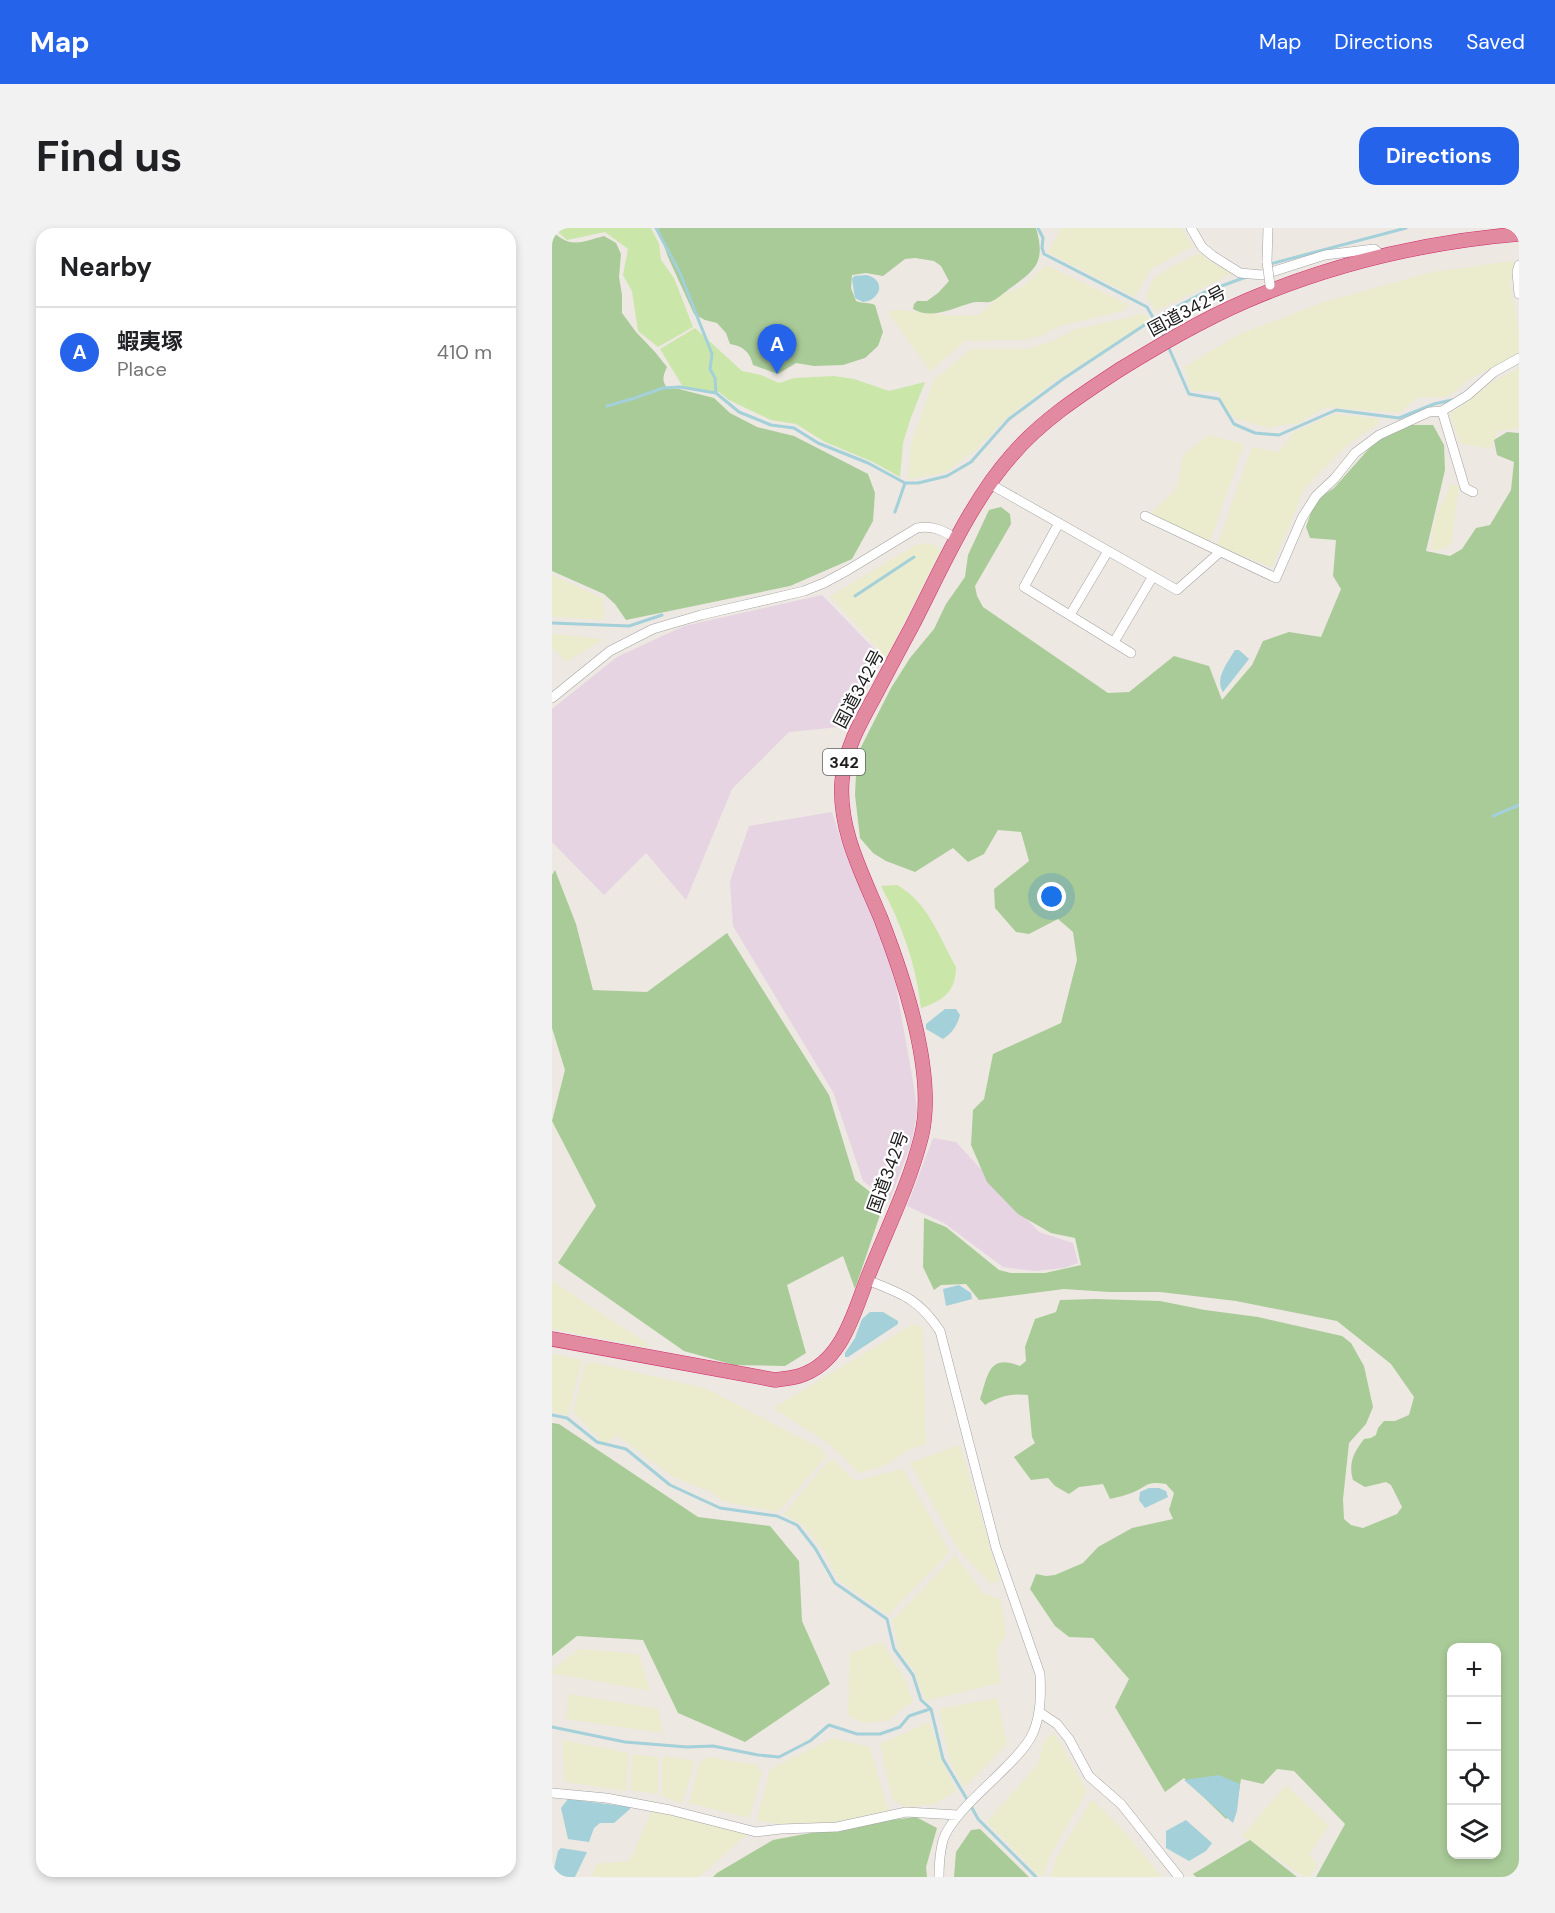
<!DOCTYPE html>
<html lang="en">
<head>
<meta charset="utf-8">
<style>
	body { margin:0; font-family:"DM Sans","Noto Sans JP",sans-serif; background:#f2f2f2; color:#202124 }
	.controls { position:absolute; right:18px; bottom:18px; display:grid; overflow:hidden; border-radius:12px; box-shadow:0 3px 9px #0003 }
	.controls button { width:54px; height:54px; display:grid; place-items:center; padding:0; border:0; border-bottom:2px solid #e0e0e0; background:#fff; color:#202124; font:30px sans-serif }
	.you { position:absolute; left:500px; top:669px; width:21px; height:21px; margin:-15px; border:4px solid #fff; border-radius:50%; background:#1a73e8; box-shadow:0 0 0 9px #1a73e833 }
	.badge { display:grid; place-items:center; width:39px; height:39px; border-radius:50%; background:#2563eb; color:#fff; font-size:20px; font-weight:700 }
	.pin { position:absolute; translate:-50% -50px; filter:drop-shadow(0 2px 3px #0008) }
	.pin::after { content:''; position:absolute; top:32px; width:21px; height:18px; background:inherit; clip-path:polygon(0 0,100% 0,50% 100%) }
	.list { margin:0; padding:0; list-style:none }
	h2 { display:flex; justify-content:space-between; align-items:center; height:78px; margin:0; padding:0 24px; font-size:26px }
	h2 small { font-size:20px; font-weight:400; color:#757577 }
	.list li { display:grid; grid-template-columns:39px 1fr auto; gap:18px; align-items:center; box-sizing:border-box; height:90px; padding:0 24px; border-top:2px solid #e0e0e0 }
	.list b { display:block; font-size:22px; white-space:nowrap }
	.list p { margin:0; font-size:20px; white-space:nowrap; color:#757577 }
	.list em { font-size:20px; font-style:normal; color:#757577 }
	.icon { flex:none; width:33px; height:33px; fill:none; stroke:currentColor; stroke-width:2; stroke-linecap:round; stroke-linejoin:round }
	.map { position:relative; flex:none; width:967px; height:1649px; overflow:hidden; border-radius:18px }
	header { display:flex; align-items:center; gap:36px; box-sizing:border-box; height:84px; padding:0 30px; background:#2563eb; color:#fff }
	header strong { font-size:28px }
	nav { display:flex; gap:33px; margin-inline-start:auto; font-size:21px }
	.intro { display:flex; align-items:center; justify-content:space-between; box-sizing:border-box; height:144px; padding:0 36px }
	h1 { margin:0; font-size:42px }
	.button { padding:15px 27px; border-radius:18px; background:#2563eb; color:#fff; font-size:21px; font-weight:700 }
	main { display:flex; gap:36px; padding:0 36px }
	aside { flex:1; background:#fff; border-radius:18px; box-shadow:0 3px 9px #0003 }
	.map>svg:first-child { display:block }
	.industrial { fill:#e6d4e3 }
	.farmland { fill:#ebebcd }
	.grass { fill:#cae6a9 }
	.forest { fill:#a9cb98; fill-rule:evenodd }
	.water { fill:#a3d0d9 }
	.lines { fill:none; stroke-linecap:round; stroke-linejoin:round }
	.stream { stroke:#a3d0d9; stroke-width:3 }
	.minor-casing { stroke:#a3a3a3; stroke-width:10 }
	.highway-casing { stroke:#cf2b6c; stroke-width:15 }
	.minor { stroke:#fff; stroke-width:9 }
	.highway { stroke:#e28ba0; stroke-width:14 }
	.minor-bridge-casing { stroke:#a3a3a3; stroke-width:10; stroke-linecap:butt }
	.minor-bridge { stroke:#fff; stroke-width:9 }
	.labels { text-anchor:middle; stroke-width:4.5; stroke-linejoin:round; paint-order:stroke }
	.shield { fill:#fff; stroke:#606060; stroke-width:1.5 }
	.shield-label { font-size:16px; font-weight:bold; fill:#1c1c1c }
	.street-label { font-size:18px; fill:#1c1c1c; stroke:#fff }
</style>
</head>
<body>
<header>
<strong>Map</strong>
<nav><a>Map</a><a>Directions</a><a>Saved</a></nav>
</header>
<div class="intro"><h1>Find us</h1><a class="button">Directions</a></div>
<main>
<aside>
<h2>Nearby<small></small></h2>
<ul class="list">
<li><span class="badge">A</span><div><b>蝦夷塚</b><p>Place</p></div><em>410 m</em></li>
</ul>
</aside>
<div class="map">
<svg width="967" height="1649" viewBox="0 0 967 1649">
	<rect width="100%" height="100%" fill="#ede8e2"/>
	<path class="industrial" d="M270 367 331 430 312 465 297 498 237 504 180 561 134 672 94 625 52 667 0 614V481L65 429 132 398Z
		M280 584 293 625 334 724 344 758 362 859 365 883 360 913 338 972 311 953 281 864 181 698 178 653 197 598Z
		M381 910 404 914 487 1004 521 1015 526 1035 512 1040 483 1043 451 1039 392 995 355 978Z"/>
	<path class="farmland" d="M509 0H629L641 18 599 41 583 69 496 25Z
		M648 25 661 36 683 44 604 83 594 68 601 51 615 41Z
		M960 33 962 37 958 55 967 102V127L919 150 897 168 882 170 867 169 847 185 774 179 745 196H737L717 200 685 191 673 180 666 164 639 163 632 139 688 106 772 74 880 44Z
		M494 37 578 77 570 83 508 98 489 108 470 112 413 113 378 143 336 84 346 82 402 88 427 87 449 67 470 59Z
		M588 85 596 89 597 93 503 153 454 190 426 220 393 245 356 251 360 213 382 152 419 121H476L500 113 525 101 583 88Z
		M967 140V200L946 203 938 221 908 215 898 186 940 154Z
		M782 186 827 191 826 196 795 217 752 261 720 339 665 318 700 219 727 224 742 204Z
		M656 207 692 216 658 313 598 286 625 260 631 227Z
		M899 256 907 258 899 317 884 323 879 321 882 293Z
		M375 315 383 317 389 322 334 430 278 368 364 317Z
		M0 347 51 370 52 392 0 389Z
		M0 406 52 411 14 434 0 419Z
		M0 1053 96 1116 95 1119 0 1101Z
		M361 1096 371 1099 374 1216 357 1221 333 1238 307 1245 276 1215 221 1180Z
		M0 1126 30 1132 16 1187 0 1184Z
		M39 1134 153 1160 270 1221 274 1229 226 1284 173 1274 157 1263 121 1249 65 1207 52 1216 21 1184 33 1137Z
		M408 1217 448 1354 438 1355 406 1321 358 1235Z
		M281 1231 303 1253 351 1241 398 1324 336 1387 286 1352 272 1323 252 1298 232 1286 275 1234Z
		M403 1327 431 1365 448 1371 454 1406 445 1422 448 1455 373 1473 363 1444 347 1422 340 1393Z
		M330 1414 354 1453 361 1474 352 1479 336 1493 311 1495 296 1487 298 1425Z
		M27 1421 87 1426 98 1463 0 1445V1442Z
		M17 1466 106 1481 111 1505 14 1491Z
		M445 1470 455 1516 412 1560 397 1530 387 1481Z
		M377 1494 389 1529 404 1563 383 1576 354 1579 341 1572 328 1516Z
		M501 1505 507 1513 535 1563 499 1626 490 1649H488L435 1594 486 1536 492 1513Z
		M281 1510 318 1519 336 1583 282 1595 224 1596 205 1592 218 1541Z
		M10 1512 76 1525 74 1563 13 1554Z
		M80 1526 106 1529V1566L78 1562Z
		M113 1528 143 1533 130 1576 110 1568V1531Z
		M156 1529 205 1537 210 1545 197 1590 137 1575 148 1534Z
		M734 1557 777 1598 757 1626 766 1637 757 1649H753L690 1608Z
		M540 1571 570 1601 610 1649H498L506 1627Z
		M100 1581 195 1606 147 1649H40L44 1636 78 1633Z"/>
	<path class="grass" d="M2 0H99L107 16 109 32 122 50 141 99 106 119 86 103 80 63 71 47 76 21 53 4 15 12Z
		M143 100 190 143 209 147 227 155 242 150 282 148 302 151 337 163 373 154 358 192 351 215 348 249 321 234 273 214 244 196 219 192 177 172 167 164 131 159 108 121Z
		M345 657C376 674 387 709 404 739 404 763 391 773 369 780 364 736 350 697 329 658Z"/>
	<path class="forest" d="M106 0H484C494 34 484 42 457 61 452 65 444 72 438 74 432 75 425 73 419 75 402 80 379 92 361 81L362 76 365 73H375L386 65 397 53 389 38 382 33 363 30 353 31 331 48 314 45 300 47 299 60 304 73C311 76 316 74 323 77L331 104 326 118 313 130 291 137 262 138 244 135 226 146 201 137C198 124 191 118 178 116L174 105 165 95 153 92 142 86 116 29Z
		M0 3C19 21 29 14 52 8L64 15 69 26 67 49 70 67V85L84 104 103 124 115 139C111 148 109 153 116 161H127L162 170 178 185 205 199 242 208 316 246 323 265 321 293 300 331 238 358 74 392 63 376 52 366 0 343Z
		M855 197H881L892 217 893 242 874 323 898 328 910 321 924 300 938 297 959 262 962 234 945 227 942 212 955 204 967 205V1649H764L793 1596 742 1543 725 1541 711 1556 689 1551 684 1582 674 1591 632 1550 613 1564 563 1479 577 1451 541 1410 517 1409 503 1398 478 1361 484 1346 494 1348 503 1347 531 1335 546 1319 580 1300 621 1291 617 1282 622 1265 614 1256C593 1253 598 1257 582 1264 575 1267 566 1269 558 1271L551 1256 527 1259 517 1266 503 1258 496 1250 479 1252 462 1229 483 1215 480 1209 476 1167C459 1165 447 1168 433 1177L428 1171C436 1148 436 1125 468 1138L474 1133 473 1119 483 1091 504 1084 508 1072 543 1071 608 1073 653 1082 706 1089 790 1108 799 1115 812 1138 821 1179 814 1196 797 1215 791 1271 792 1291 799 1297 811 1300 845 1286 850 1279 839 1257 834 1254 813 1259 801 1252C796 1235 802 1224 812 1211L819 1210 824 1207 826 1200 832 1193H843L857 1187 862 1169 839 1136 785 1093 684 1073 608 1064H557L512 1061 427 1072 414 1056 389 1057 382 1062 371 1039 372 990 394 999 447 1042 459 1045H493L529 1037 523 1010 499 1005 466 986 435 954 419 917 421 882 432 871 441 826 509 795 525 732 521 704 506 691 477 706 464 704 443 680 442 661 477 633 469 604 446 602 432 626 416 634 401 620 363 644 334 633 321 625 308 610 303 567 305 527 339 460 358 430 382 401 394 376 413 349 416 327 437 282 449 279 458 286 459 296 423 358 425 368 431 379 556 465 577 464 622 428 657 438 670 472 700 437 711 413 737 404 769 409 789 361 781 348 784 312 758 310 754 299 763 273 782 260 823 214ZM900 1420H945V1626H900Z
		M3 642 24 696 41 762 95 764 175 705 277 867 303 952 332 975 303 1061 291 1028 235 1057 254 1125 233 1138 182 1137 132 1123 6 1035 44 978 0 893 13 842 0 800V647Z
		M0 1195 7 1196 146 1289 218 1298 247 1333 250 1393 278 1456 193 1514 126 1485 91 1412 25 1408 0 1428Z
		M364 1589 385 1600 374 1639 375 1649H161L165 1645 221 1612 307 1596Z
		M428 1601 477 1649H402L404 1624 419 1602Z
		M698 1612 745 1649H644L641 1646Z"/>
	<path class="water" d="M314 47C327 49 333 62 320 71 318 73 314 73 311 74L303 70 300 51 302 48Z
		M683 422H687L697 431 671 464C662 451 676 434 683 422Z
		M393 781H404L408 787C405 798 400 805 391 811L374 801V796Z
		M407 1057 419 1065 420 1071 394 1078 391 1061Z
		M318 1084H331L346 1093V1096L296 1129H293V1125L303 1110 310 1091Z
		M597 1260H607L614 1263 616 1269 593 1280 587 1272 588 1264Z
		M667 1547 688 1556 685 1583 681 1595 632 1552Z
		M16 1571 78 1579V1581L62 1595H48L42 1600 37 1614 16 1611 9 1580Z
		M634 1592 660 1615 654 1623 637 1633 614 1620V1603Z
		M9 1620 35 1624 23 1649H0L6 1623Z"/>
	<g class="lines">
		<path class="stream" d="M104 0 128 45 160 126 158 141 163 150 164 165 187 184 219 197 242 200 266 215 316 235 353 255H366L395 248 419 234 457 191 511 151 603 90 653 64 694 49
			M486 0 491 10 490 20 492 26 595 79 612 109
			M718 36 854 0
			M616 118 637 166 667 171 682 196 703 205 727 207 784 182 847 190 882 176 900 172
			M55 178 83 170 111 160 128 159 164 165
			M343 284 353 255
			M303 368 362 329
			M0 395 77 398 110 387
			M941 588 967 577
			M0 1187 15 1190 45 1214 74 1221 118 1257 168 1280 225 1288 245 1297 263 1320 283 1355 335 1391 342 1421 361 1447 369 1472 379 1481 391 1531 416 1573
			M0 1499 73 1514 135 1519 161 1518 206 1527 227 1529 258 1513 277 1497 305 1506H328L348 1499 357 1488 378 1481
			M419 1578 426 1591 484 1649"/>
		<defs>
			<path id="minor" d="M639 0 650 19 661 28 688 45 710 47 773 27 822 21 831 28
				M715 34 716 0
				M967 37 965 44 967 66
				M890 183 913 260 921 264
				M438 256 625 362 668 324
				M593 288 724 350 750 290 764 268 783 250 803 225 827 207 877 184 890 183 916 167 942 144 967 130
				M507 295 472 359 579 425
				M518 387 556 323
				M562 414 601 348
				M0 470 58 423 101 401 149 387 252 363 272 355 296 342 365 300C381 297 392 303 405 311
				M315 1052C350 1066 366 1070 388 1103L444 1320 488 1446C489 1466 489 1486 481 1505 475 1518 464 1529 455 1538 437 1557 399 1588 391 1612 388 1624 387 1637 387 1649
				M487 1484 505 1496 517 1511 537 1548 569 1576 627 1649
				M0 1565 54 1570 118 1582 204 1604 229 1601 285 1599 354 1584 406 1587"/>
			<path id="highway" d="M0 1111 223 1152C231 1151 240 1150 247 1148 291 1135 302 1083 317 1046 335 1001 357 957 369 910 385 848 352 750 329 691 311 647 286 602 290 553 293 520 309 493 325 464 336 443 347 422 359 400 388 344 418 274 460 227 490 192 529 167 567 142 608 117 650 92 694 73 780 36 874 14 967 6"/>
		</defs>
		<use href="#minor" class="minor-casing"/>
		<use href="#highway" class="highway-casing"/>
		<use href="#minor" class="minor"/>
		<use href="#highway" class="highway"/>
		<defs>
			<path id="minor-bridge" d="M715 34 718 57"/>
		</defs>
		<use href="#minor-bridge" class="minor-bridge-casing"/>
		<use href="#minor-bridge" class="minor-bridge"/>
	</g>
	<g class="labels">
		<rect class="shield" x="271" y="521" width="42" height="26" rx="4.5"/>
		<g class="shield-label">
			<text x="292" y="540">342</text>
		</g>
		<g class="street-label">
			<text transform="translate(635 83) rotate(-28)" y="6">国道342号</text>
			<text transform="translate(307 461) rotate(-62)" y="6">国道342号</text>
			<text transform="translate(336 944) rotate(-70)" y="6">国道342号</text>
		</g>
	</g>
</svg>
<div class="controls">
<button>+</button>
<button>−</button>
<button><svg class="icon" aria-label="locate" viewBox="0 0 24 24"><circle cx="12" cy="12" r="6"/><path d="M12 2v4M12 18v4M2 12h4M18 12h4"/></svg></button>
<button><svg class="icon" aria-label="layers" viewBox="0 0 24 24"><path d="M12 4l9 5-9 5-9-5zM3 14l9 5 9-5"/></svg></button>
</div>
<div class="you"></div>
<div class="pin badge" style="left:225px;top:146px">A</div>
</div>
</main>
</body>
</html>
